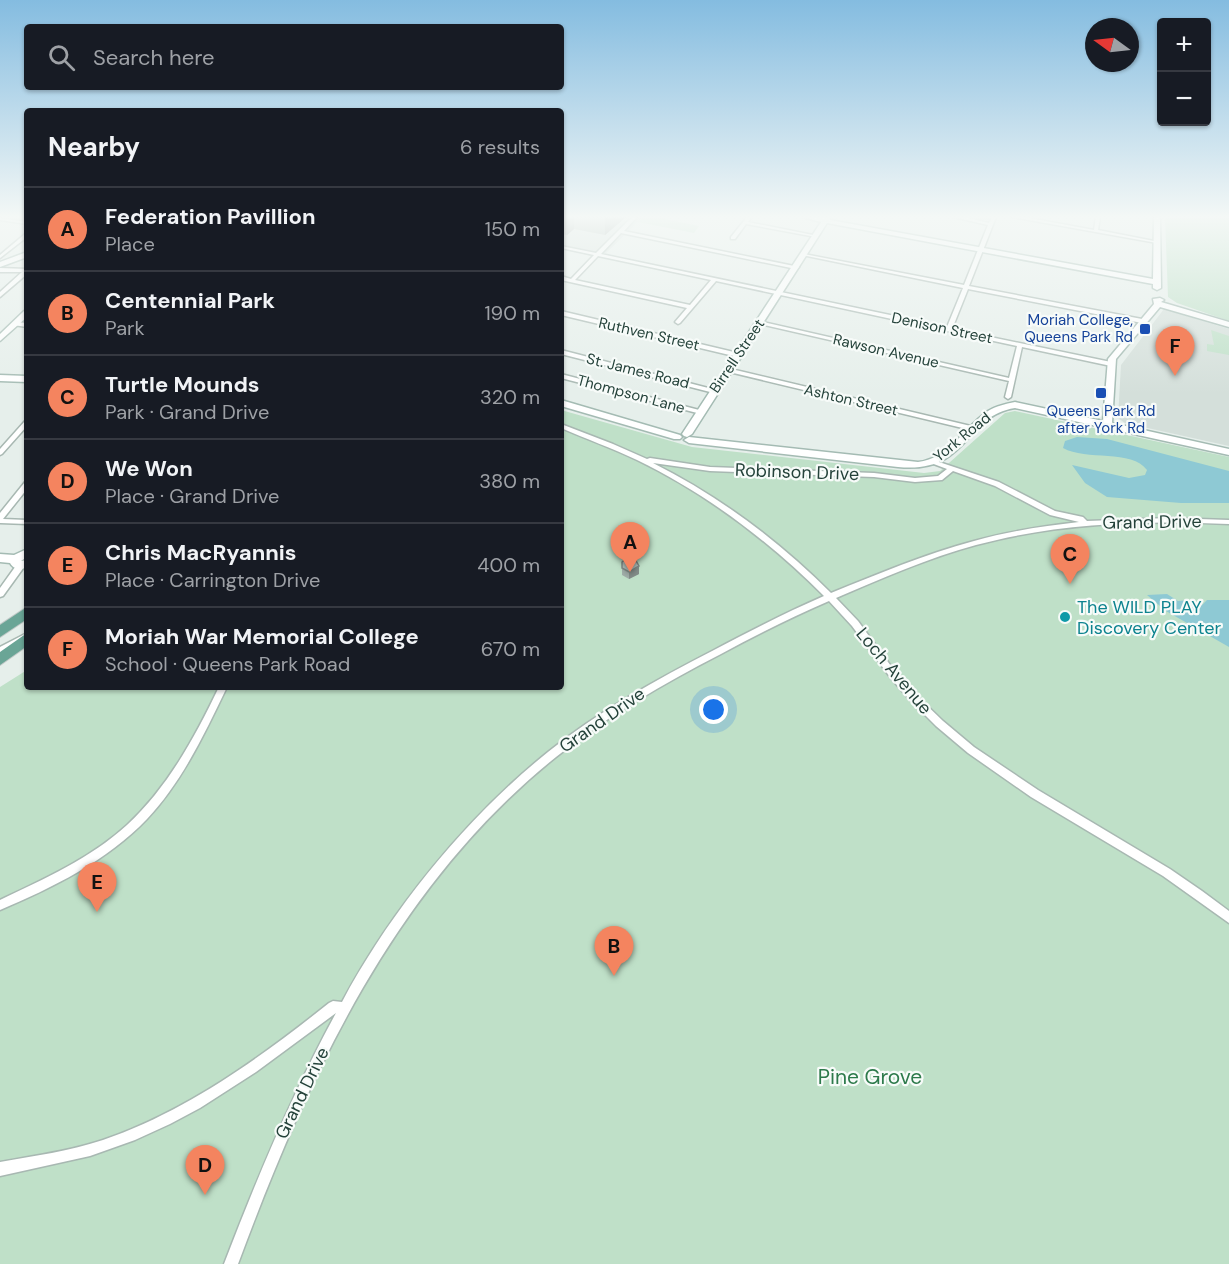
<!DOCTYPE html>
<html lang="en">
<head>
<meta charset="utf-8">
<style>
	body { margin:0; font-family:"DM Sans",sans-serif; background:#20242c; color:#f1f3f6 }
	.controls { position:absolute; right:18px; top:18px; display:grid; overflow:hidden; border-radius:6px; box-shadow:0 2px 4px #0004 }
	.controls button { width:54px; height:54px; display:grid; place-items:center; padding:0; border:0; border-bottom:2px solid #363941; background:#171b24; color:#f1f3f6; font:30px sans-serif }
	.compass { position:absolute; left:1085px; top:18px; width:54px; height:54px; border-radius:50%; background:#171b24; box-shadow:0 2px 4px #0004; rotate:285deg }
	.you { position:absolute; left:714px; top:710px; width:21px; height:21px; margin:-15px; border:4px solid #fff; border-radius:50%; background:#1a73e8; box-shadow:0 0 0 9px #1a73e833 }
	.badge { display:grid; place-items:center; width:39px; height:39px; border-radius:50%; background:#f4845f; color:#111; font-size:20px; font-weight:700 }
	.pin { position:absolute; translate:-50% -50px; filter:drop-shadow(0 2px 3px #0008) }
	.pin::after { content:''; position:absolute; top:32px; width:21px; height:18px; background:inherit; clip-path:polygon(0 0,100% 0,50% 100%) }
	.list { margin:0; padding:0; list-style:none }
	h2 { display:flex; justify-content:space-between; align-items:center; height:78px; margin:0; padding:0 24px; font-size:26px }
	h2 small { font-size:20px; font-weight:400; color:#9ea1a6 }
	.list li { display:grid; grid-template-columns:39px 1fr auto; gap:18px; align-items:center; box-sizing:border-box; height:84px; padding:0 24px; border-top:2px solid #363941 }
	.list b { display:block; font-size:22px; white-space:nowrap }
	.list p { margin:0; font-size:20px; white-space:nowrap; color:#9ea1a6 }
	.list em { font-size:20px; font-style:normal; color:#9ea1a6 }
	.icon { flex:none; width:33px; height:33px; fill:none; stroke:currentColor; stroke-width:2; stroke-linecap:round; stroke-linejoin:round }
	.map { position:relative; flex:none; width:1229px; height:1264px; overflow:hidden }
	.search { position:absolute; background:#171b24; box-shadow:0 2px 4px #0004; left:24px; top:24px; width:540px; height:66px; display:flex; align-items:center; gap:15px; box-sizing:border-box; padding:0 21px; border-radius:6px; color:#9ea1a6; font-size:22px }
	.panel { position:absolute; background:#171b24; box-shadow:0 2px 4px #0004; left:24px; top:108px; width:540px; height:582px; border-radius:6px }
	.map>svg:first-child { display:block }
	.built { fill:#d4dfda }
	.green { fill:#bfe0c8 }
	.water { fill:#8ec9d4 }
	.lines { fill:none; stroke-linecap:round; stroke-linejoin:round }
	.stream { stroke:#8ec9d4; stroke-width:1.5 }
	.street-casing { stroke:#a8b8b2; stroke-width:3 }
	.secondary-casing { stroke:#a4bbb3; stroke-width:3 }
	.primary-casing { stroke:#c2cac8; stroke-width:2 }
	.street { fill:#fff; fill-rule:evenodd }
	.secondary { fill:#fff; fill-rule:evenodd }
	.primary { fill:#6aa596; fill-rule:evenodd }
	.wall { fill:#a1aea9 }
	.shaded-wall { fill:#838d89 }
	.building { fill:#bbcac4; stroke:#838d89; stroke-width:1.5 }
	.transit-dot { fill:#1a4fb4; stroke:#f7fbf9; stroke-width:2 }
	.culture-dot { fill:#0f9aa8; stroke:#f7fbf9; stroke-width:2 }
	.labels { text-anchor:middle; stroke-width:4.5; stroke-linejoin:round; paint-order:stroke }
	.far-transit-label { font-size:15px; fill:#164399; stroke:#f7fbf9; text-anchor:end }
	.far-street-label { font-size:15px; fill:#24423a; stroke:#f7fbf9 }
	.street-label { font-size:18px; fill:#24423a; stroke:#f7fbf9 }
	.culture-label { font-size:18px; fill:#0d838f; stroke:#f7fbf9; text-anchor:start }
	.near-park-label { font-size:21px; fill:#2d7a4b; stroke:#f7fbf9 }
</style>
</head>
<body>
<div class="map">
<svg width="1229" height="1264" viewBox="0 0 1229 1264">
	<rect width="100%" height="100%" fill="#e6efeb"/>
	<path class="built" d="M561 217H643L601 258 561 249Z
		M1164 309 1229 329V446L1125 423 1118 418 1121 365Z"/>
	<path class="green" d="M643 217H667L665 219 699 226 694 233 638 222Z
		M1165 217H1229V321L1177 303 1168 297Z
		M1211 330 1229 336V355L1207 351V344L1214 345Z
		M561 410 692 447 924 473 940 471 1005 413 1015 411 1229 457V1264H0V687L27 670V687H561Z"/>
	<path class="water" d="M1077 437 1107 439 1229 471V503H1181L1107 497 1085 483 1072 465 1129 478 1145 475 1147 470C1132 449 1086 461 1063 448L1065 441Z
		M1167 594 1178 601 1188 600 1194 604 1202 605 1207 600H1229V647L1166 611 1147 595Z"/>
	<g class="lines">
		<path class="stream" d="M978 219H990"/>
		<defs>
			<path id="street" d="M632 217H637L624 231 799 267 796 269 621 233 601 254 947 327 963 288 802 255 804 254 964 285 988 225 953 217H964L989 223 992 217H996L969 286 1142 319 1145 321 1142 323 968 289 952 329 1111 362 1114 364 1111 366 1022 347 1011 397 1008 399 1005 397 1009 381 756 323 759 321 1009 378 1017 346 716 281 680 323 678 324 675 322 687 308 561 280V276L571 279 594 255 561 248V246L596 253ZM598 256 711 280 690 305 575 280Z
				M747 217H752L748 222 818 236 816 237 746 224 735 239H731V237Z
				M1012 217H1024L1094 230 1096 217H1100L1098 230 1159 242 1157 243Z
				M0 218 27 222V224L0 220Z
				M25 234H27V237L0 258V255Z
				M0 268 27 269V274L0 297V292L22 272H0Z
				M561 311 738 353 741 355 738 357 561 315Z
				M15 322 27 323V327L13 325V323Z
				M561 350 716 390 717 391 714 393 561 354Z
				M727 368 975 427 978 429 975 431 725 371V369Z
				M561 374 703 411 704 412 701 414 561 378Z
				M27 420V426L2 454 0 455V449L25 421Z
				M561 424 613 444 647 459 650 458 710 467 874 473 915 478 938 476 947 469 931 463 930 462 933 460 999 482 1055 511 1083 517 1087 521 1169 518 1229 520V524C1144 520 1058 523 976 545 928 558 881 579 836 598L858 621 896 673 914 693 943 721 974 747 1038 790 1170 869 1202 891 1229 911V923L1163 876 1031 797 968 753 936 726 908 698 890 677 852 626 829 601C792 617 756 635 721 654 663 684 607 716 556 757 395 886 308 1075 238 1264H224C257 1178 292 1094 336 1013L256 1072 200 1108 170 1124 135 1140 90 1156 0 1176V1162C34 1156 70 1151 103 1140 187 1111 260 1058 329 1003L333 1001 342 1002C391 910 467 817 548 752 599 711 656 680 714 650 750 631 787 612 824 596 769 541 707 494 637 460 612 448 586 439 561 428ZM653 463 710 471 874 477 915 482 942 480 953 471 995 486 1050 515 1079 522C1044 526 1009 531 974 541 925 554 878 574 831 593 779 541 719 496 653 463Z
				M25 482H27V489L3 519 27 520V524L0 523V513Z
				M21 562 24 563 25 565 24 567 3 596 0 597V588L18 563Z
				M27 633V640L0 654V647Z
				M219 687H227C205 733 182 782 147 819 107 861 52 888 0 910V900C44 879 91 858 127 825 168 787 195 737 219 687Z"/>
			<path id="secondary" d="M802 217H831L830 220 1153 279 1154 217H1160L1161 288 1157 290 1153 288V284L827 223 692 434 687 437 684 436 682 434 821 222Z
				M27 252V257L0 267V262Z
				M1160 298 1164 300 1161 302 1229 322V327L1160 307 1116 359 1112 423 1229 449V455L1015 408C963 416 970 474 898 467L689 443 684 440 689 437 918 462C949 459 964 427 988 411 996 406 1005 404 1015 402L1103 421 1108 359 1154 304 1153 299Z
				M24 311H27V317L0 341V334Z
				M0 375 27 376V382L0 381Z
				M561 400 680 435 682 437 680 439H674L561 406Z
				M27 549V557L21 561 27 560V568C19 569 14 570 10 563L0 562V554L14 555Z"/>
			<path id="primary" d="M27 607V619L0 637V625Z
				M27 633V646L0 665V652Z"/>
		</defs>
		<use href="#street" class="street-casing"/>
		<use href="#secondary" class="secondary-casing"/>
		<use href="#primary" class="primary-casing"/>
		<use href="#street" class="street"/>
		<use href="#secondary" class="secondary"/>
		<use href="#primary" class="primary"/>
	</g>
	<path class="wall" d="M561 217H626L605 235 574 229 567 235 561 234Z
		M622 562 639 574 629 579 622 575Z"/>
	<path class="shaded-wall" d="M566 217H574V229L567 235Z
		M605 217H626L605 235Z
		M639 566V574L629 579V572Z"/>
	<path class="building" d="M626 559H635L639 566 629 572 622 568V562Z"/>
	<linearGradient id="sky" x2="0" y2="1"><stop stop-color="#84bce0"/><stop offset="0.55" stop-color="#f4f8f6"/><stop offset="1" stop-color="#f4f8f6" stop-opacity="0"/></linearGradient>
	<rect width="1229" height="394" fill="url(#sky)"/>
	<g class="transit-dot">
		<rect x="1139" y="323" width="12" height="12" rx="3"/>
		<rect x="1095" y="387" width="12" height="12" rx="3"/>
	</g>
	<circle class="culture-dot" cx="1065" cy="617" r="6"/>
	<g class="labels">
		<g class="far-transit-label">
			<text x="1133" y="325">Moriah College,<tspan x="1133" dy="17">Queens Park Rd</tspan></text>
			<text x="1101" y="416" text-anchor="middle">Queens Park Rd<tspan x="1101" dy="17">after York Rd</tspan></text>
		</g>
		<g class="far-street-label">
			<text transform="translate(942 328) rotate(12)" y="5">Denison Street</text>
			<text transform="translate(649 334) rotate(13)" y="5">Ruthven Street</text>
			<text transform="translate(886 351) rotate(13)" y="5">Rawson Avenue</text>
			<text transform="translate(737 356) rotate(-56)" y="5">Birrell Street</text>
			<text transform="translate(638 371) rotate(14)" y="5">St. James Road</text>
			<text transform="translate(631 394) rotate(15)" y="5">Thompson Lane</text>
			<text transform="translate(851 400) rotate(13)" y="5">Ashton Street</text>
			<text transform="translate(962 437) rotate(-39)" y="5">York Road</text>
		</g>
		<g class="street-label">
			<text transform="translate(797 472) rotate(2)" y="6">Robinson Drive</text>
			<text transform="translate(1152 522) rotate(-1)" y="6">Grand Drive</text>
			<text transform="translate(894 671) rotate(50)" y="6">Loch Avenue</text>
			<text transform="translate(602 720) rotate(-35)" y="6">Grand Drive</text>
			<text transform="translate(302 1093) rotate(-64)" y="6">Grand Drive</text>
		</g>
		<g class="culture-label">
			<text x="1077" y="613">The WILD PLAY<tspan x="1077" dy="21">Discovery Center</tspan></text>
		</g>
		<g class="near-park-label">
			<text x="870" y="1084">Pine Grove</text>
		</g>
	</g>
</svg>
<div class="controls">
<button>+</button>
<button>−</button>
</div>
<svg class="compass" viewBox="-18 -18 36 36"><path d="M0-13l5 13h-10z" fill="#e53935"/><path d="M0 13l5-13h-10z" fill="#9ea1a6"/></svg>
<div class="you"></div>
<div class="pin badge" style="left:630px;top:572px">A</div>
<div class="pin badge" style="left:614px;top:976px">B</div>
<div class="pin badge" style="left:1070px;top:584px">C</div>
<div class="pin badge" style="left:205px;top:1195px">D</div>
<div class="pin badge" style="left:97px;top:912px">E</div>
<div class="pin badge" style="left:1175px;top:376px">F</div>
<div class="search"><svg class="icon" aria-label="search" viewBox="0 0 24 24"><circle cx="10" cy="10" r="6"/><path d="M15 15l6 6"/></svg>Search here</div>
<section class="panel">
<h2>Nearby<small>6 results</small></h2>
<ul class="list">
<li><span class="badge">A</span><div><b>Federation Pavillion</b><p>Place</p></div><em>150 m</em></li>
<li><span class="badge">B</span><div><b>Centennial Park</b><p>Park</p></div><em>190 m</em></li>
<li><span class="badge">C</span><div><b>Turtle Mounds</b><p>Park · Grand Drive</p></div><em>320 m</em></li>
<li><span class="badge">D</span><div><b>We Won</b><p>Place · Grand Drive</p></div><em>380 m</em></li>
<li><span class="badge">E</span><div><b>Chris MacRyannis</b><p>Place · Carrington Drive</p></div><em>400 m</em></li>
<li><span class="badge">F</span><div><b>Moriah War Memorial College</b><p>School · Queens Park Road</p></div><em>670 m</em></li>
</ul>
</section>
</div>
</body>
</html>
